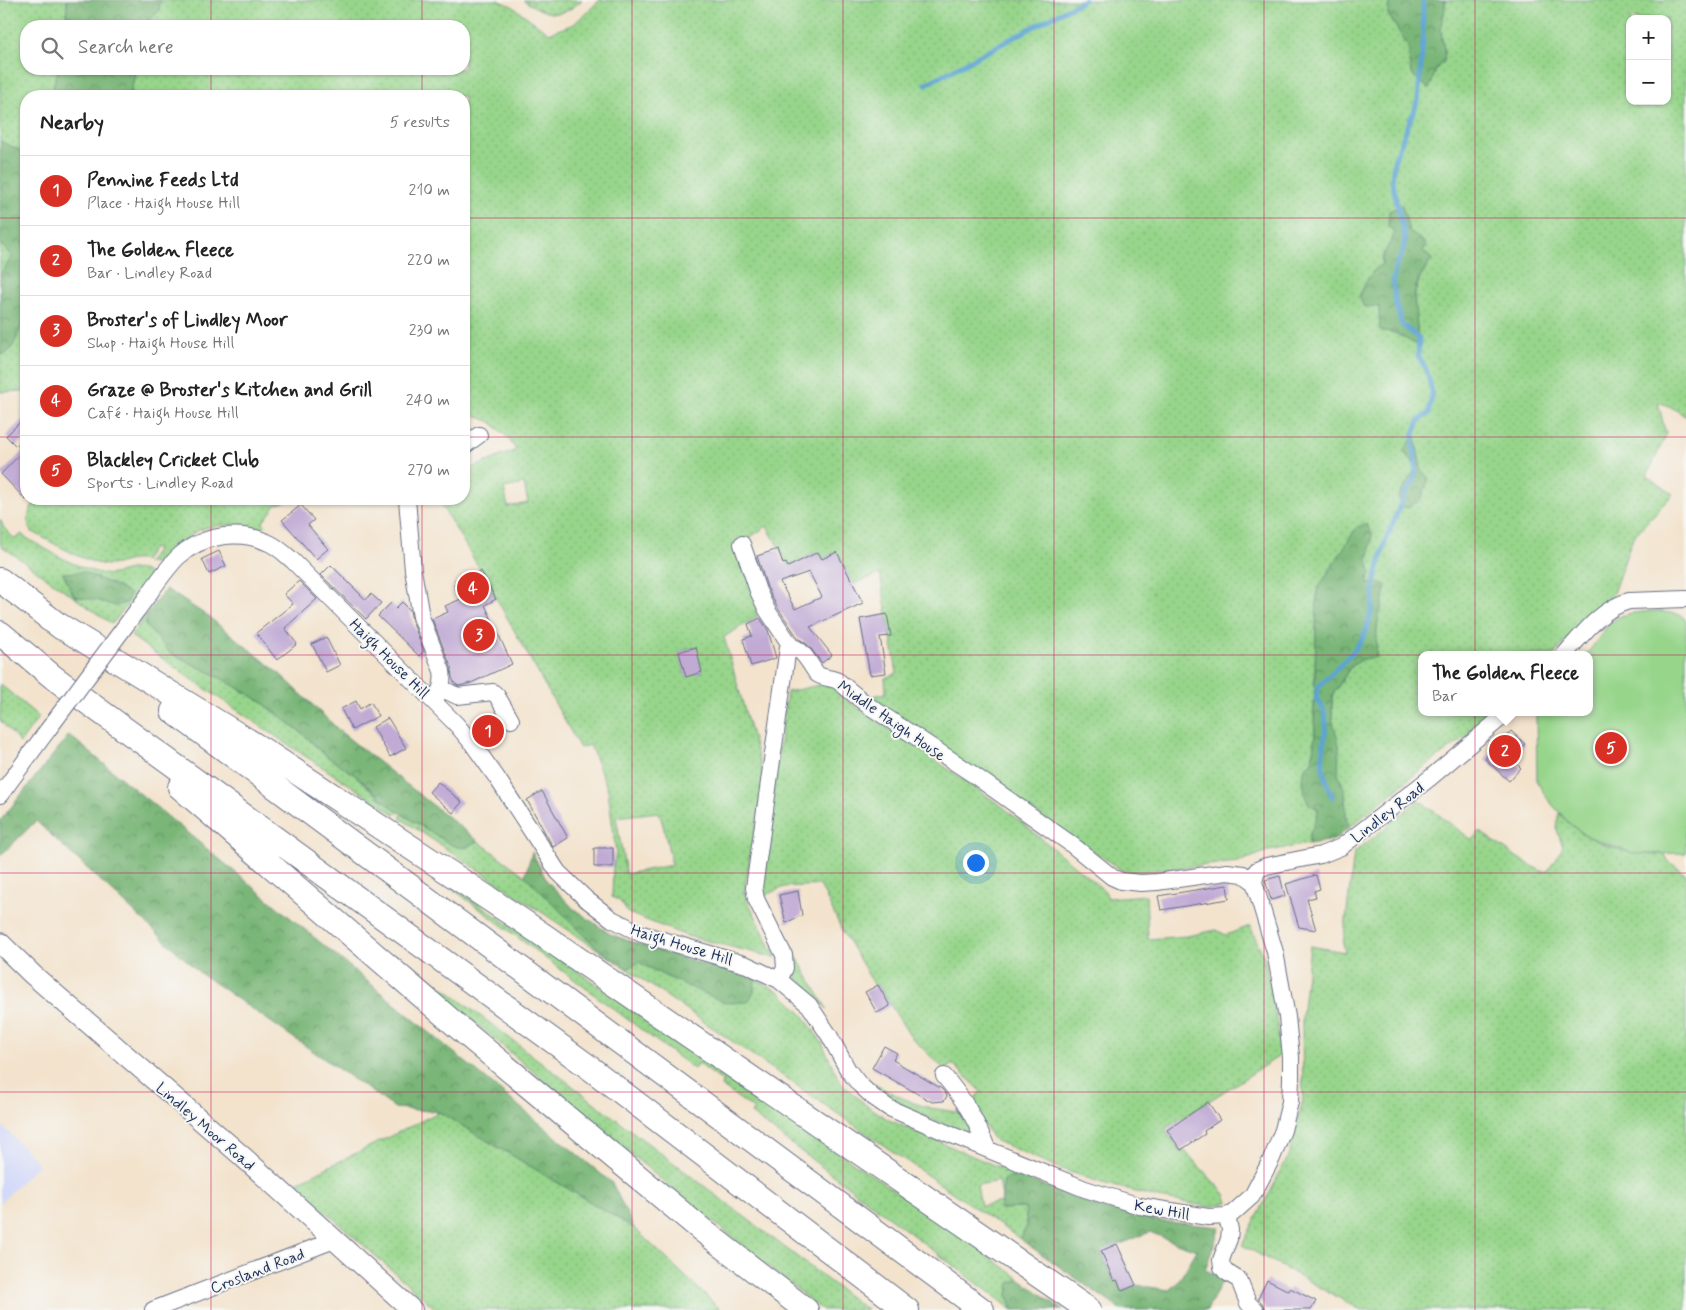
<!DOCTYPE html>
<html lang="en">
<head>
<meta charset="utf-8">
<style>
	body { margin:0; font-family:Mynerve,sans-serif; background:#f2f2f2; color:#222 }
	.controls { position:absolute; right:15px; top:15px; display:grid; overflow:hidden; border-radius:10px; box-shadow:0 1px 4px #0004 }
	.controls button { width:45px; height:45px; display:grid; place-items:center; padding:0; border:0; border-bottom:1px solid #e0e0e0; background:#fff; color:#222; font:25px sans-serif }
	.you { position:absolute; left:975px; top:862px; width:18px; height:18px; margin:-12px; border:4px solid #fff; border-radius:50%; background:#1a73e8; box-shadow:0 0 0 8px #1a73e833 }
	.badge { display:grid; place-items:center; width:32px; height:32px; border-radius:50%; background:#d93025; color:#fff; font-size:16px; font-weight:700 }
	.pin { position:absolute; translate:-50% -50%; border:2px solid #fff; box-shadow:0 1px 5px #0006 }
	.popup { position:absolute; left:1418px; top:651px; width:175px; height:65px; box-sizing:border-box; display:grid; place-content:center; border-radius:10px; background:#fff; filter:drop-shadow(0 1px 4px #0005); font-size:16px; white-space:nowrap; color:#767676 }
	.popup b { font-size:19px; color:#222 }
	.popup::after { content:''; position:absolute; left:50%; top:100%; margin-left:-10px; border:10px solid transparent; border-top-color:#fff }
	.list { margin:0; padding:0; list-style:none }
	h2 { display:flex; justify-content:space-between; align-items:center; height:65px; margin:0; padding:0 20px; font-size:21px }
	h2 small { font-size:16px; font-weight:400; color:#767676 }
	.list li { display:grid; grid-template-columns:32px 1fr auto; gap:15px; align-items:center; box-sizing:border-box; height:70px; padding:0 20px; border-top:1px solid #e0e0e0 }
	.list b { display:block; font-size:19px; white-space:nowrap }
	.list p { margin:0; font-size:16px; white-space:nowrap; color:#767676 }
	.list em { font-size:16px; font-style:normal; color:#767676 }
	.icon { flex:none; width:28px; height:28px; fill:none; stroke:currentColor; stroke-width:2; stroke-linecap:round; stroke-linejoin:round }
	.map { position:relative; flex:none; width:1686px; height:1310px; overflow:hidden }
	.search { position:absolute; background:#fff; box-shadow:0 1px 4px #0004; left:20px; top:20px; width:450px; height:55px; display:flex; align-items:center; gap:12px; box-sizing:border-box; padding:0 18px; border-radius:20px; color:#767676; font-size:19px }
	.panel { position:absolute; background:#fff; box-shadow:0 1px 4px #0004; left:20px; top:90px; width:450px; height:415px; border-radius:20px }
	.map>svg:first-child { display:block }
	.built { fill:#d3d9f9 }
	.grass { fill:url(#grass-dots); stroke:#598274; fill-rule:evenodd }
	.forest { fill:url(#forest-crowns); stroke:#4a726a; fill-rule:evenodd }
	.garden { fill:#97d58b; stroke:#598274 }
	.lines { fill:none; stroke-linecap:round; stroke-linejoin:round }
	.stream { stroke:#5da4d3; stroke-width:5 }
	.building { fill:#c1abd5; fill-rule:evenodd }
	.minor-casing { stroke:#676e85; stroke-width:18 }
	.major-casing { stroke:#676e85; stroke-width:22 }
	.highway-casing { stroke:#676e85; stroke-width:26 }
	.minor { stroke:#fff; stroke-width:16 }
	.major { stroke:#fff; stroke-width:20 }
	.highway { stroke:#fff; stroke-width:24 }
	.minor-bridge-casing { stroke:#676e85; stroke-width:18; stroke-linecap:butt }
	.minor-bridge { stroke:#fff; stroke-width:16 }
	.grid { fill:none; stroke:#c2185b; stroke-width:1; stroke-opacity:0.55 }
	.labels { text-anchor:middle; stroke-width:4; stroke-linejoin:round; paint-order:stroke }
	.street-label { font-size:16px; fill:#1b2f5e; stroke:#f6f6f2 }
</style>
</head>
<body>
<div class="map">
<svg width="1686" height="1310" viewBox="0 0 1686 1310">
	<defs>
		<pattern id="grass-dots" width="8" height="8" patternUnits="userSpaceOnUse" patternTransform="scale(1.25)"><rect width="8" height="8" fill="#97d58b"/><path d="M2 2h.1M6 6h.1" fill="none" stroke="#82b77a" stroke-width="1.8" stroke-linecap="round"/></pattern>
		<pattern id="forest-crowns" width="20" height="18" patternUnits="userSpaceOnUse" patternTransform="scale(1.25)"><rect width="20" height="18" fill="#79b677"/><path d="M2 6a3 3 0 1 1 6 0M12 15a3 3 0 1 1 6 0" fill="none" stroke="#629465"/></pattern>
	</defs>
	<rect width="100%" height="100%" fill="#f6f6f2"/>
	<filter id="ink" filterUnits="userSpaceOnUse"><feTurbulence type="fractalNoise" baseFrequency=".02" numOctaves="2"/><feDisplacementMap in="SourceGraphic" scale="10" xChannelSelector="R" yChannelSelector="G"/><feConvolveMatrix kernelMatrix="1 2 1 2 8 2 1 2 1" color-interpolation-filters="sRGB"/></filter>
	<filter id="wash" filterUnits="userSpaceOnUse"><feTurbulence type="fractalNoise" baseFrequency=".0096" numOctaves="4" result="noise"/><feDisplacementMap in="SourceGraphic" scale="20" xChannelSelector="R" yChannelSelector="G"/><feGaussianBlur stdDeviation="1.12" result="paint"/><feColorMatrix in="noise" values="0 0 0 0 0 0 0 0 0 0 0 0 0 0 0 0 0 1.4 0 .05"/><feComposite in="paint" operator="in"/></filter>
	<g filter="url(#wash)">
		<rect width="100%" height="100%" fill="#f3e3cd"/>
		<path class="built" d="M0 1123 39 1164 0 1203Z"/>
		<path class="grass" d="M0 0H67L66 26H26V69H58L51 96H26V148L21 151 0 141Z
			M160 0H498L512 6 549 33 574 24 600 0H1390L1388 14 1408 46 1411 73 1429 89 1437 67 1444 62C1446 50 1441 40 1441 29 1442 19 1446 10 1445 0H1686V417L1671 407 1658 402 1666 435 1647 476 1673 494 1633 537 1612 596 1578 627 1554 655H1421V712H1485L1489 716 1480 727 1424 767 1350 827 1346 819 1345 791 1338 775 1339 745 1332 718V696L1351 666 1363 659 1376 657 1377 626 1386 586 1367 585 1371 572 1368 561 1372 534 1317 591 1314 713 1315 734 1312 762 1305 767 1309 804 1318 809C1317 824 1308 830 1309 844L1268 851 1239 862 1126 873 874 705 872 696 886 693 885 678 897 673 880 574 853 584 837 552 822 559 818 552 789 566 767 526 752 536 747 542 757 617 724 637 764 778 744 893 776 958 687 936 628 913 620 901 612 897 613 867 616 853 608 790 590 745 580 748 481 571 440 503 447 499H464V471L516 450 508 438 491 422 464 411V96H130L136 69H464V26H145L146 23 159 11ZM1630 19H1667V101H1630ZM1388 226 1409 231 1425 244 1423 251 1432 260C1409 292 1414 299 1418 337L1413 342 1395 333 1380 330 1379 306 1382 257 1391 243 1395 232ZM1414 435 1421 471 1399 496 1416 468 1412 460ZM524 484 528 503 508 507 504 488ZM695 647 702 672 686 676 679 652ZM659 812 663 825 672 865 626 874 616 817Z
			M523 0H582C559 21 546 14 523 0Z
			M0 243 12 257 0 275Z
			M26 315V391L0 392V354H6L13 346Z
			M37 499H294L277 504 263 522 266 525 261 529C239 524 211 522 192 534 183 540 166 560 159 562 156 563 150 563 147 563L157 550 153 548 144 561C131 557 123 564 110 565 90 566 50 541 31 531 25 519 29 509 37 499Z
			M0 519 4 528 15 539 22 534 23 536C48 550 75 568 104 574 118 577 135 563 148 573L149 578 112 624 0 545ZM83 572C99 580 117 584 130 595L115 606 100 601Z
			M148 612 146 625 219 677 262 702 302 733 324 754 355 775 380 798 399 811 396 815 302 754 194 681 131 636Z
			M0 684 39 717 20 743 0 720Z
			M824 684 834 686 849 702 915 746 1003 807 1105 891 1108 898 1146 895 1148 939 1187 936 1216 930 1226 935 1250 926 1264 957 1275 1010 1281 1055 1165 1129 1181 1152 1185 1151 1225 1194 1228 1202 1210 1207 1159 1198 1102 1183 1064 1170 994 1140 974 1110 972 1101 981 1091 954 1065H951L945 1070 910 1036 878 985 875 986 843 932 820 885 784 887 762 897 760 885 787 692Z
			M1419 800 1472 840 1479 831 1518 858 1541 871H1548L1563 847 1556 827 1559 813C1576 834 1607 848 1634 853 1644 855 1655 854 1665 854L1668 861 1686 874V1310H1361L1242 1245 1289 1155 1303 1100 1302 1017 1310 946 1345 952 1343 944 1354 853Z
			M402 814 452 845 464 848 478 841 525 876 594 945 639 962 663 975 692 987 754 992 755 979 780 992 803 1015 822 1043 840 1082 867 1106 889 1120 1019 1176 1004 1179 1002 1197 999 1181 977 1185 981 1206 1001 1202 1000 1209 1025 1208 1027 1226 1020 1239 627 969 400 818Z
			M410 857 741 1083 769 1105 975 1246 1020 1279 1010 1283 1008 1295 1013 1310 751 1114 754 1109 721 1086 722 1081 698 1063 694 1069Z
			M782 932 827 1009 813 994 792 975 791 966 778 934Z
			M396 954 424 973 867 1310H823L812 1302 658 1177 396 956Z
			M867 1081 911 1102 930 1108 964 1113 974 1136C937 1121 896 1109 867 1081Z
			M439 1112 634 1228 721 1310H437L294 1184Z"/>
		<path class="forest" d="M67 0H160L159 11 146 23 145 26H66Z
			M1390 0H1445C1446 10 1442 19 1441 29 1441 40 1446 50 1444 62L1437 67 1429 89 1411 74 1408 46 1388 14Z
			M58 69H136L130 96H51Z
			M0 141 21 151 26 148V315L13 346 6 354H0V275L12 257 0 243Z
			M1402 205 1409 231 1426 244 1423 251 1432 259 1419 278 1414 297 1419 346 1395 333 1380 330 1379 306 1364 307 1359 296C1365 284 1370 271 1382 264 1382 253 1391 243 1395 232L1388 226 1389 211Z
			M1415 434 1421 470 1429 478 1421 500 1408 507H1400L1399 496 1416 468 1412 460 1403 452Z
			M1366 524 1372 534 1368 561 1371 572 1367 584 1378 583 1386 585 1377 626 1376 657 1363 659 1351 666 1332 696V718L1339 745 1338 775 1345 791 1346 819 1350 827 1334 840 1309 844C1308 828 1317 826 1318 809L1309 804 1305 796 1303 777 1305 767 1312 762 1315 734 1314 713 1317 590 1357 527Z
			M84 572C99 580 116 585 130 594L126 603 115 606 100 601 74 596 63 573Z
			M166 589 209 617 279 673 342 733 478 841 464 848 452 845 394 809 355 775 324 754 302 733 262 702 219 677 170 653 145 625 148 612Z
			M69 735 612 1183 634 1228 439 1112 395 1108 200 973 36 821 0 856V821Z
			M532 852 547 881 574 909 610 934 652 949 755 979 754 992 748 1002 726 1003 663 975 639 962 627 969 594 945 525 876Z
			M1019 1176 1100 1207 1158 1221 1220 1227 1205 1270 1224 1278 1207 1310H1121L1020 1239 1027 1226 1025 1208 1000 1209 1004 1179ZM1150 1232 1176 1243 1197 1250 1178 1282 1169 1290 1136 1285 1123 1291 1117 1280 1114 1281 1101 1252Z
			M1020 1279 1063 1310H1013L1008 1295 1010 1283Z"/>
		<path class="garden" d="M1657 611C1667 613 1680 612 1686 620V853L1643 854 1632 853 1589 837 1571 825 1549 801 1537 782 1536 712H1589V655H1586C1614 620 1607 613 1657 611Z"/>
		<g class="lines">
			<path class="stream" d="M926 84 1084 0
				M1332 797C1329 787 1324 777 1323 767 1320 745 1335 715 1316 699L1318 687 1352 653 1364 636 1372 610 1375 580 1385 543 1405 493 1414 482 1416 468 1413 437 1419 421 1429 413 1432 392 1427 372 1418 355 1419 338 1402 325 1396 306 1393 281 1396 266 1402 254 1405 240 1392 181 1394 161 1418 100 1423 42V0"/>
		</g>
		<g id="blocks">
			<path class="building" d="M26 416V436L16 446 6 436Z
				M26 448V500L1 474Z
				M301 505 314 520 308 525 328 549 316 559 282 520Z
				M778 549 783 564 786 563 788 567 818 552 822 559 837 552 863 603 810 627 832 655 822 663 808 645 798 638 776 605 767 587 757 556ZM809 572 822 597 795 609 780 582Z
				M219 551 226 566 209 574 202 559Z
				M331 565 366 600 371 594 381 603 366 619 321 575Z
				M481 571 496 599 485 605 512 664 471 683 459 686 455 684 452 678 451 667 432 619 448 612 445 606 461 599 454 585Z
				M299 581 317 599 285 628 297 644 277 660 256 633 293 604 284 594Z
				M402 602 410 610 412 621 424 651 419 656 378 616 391 603 396 608Z
				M887 614 891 636 880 637 886 673 870 675 860 619Z
				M760 618 768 630 776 658 751 666 743 639 752 636 748 624Z
				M326 637 340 665 326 672 312 644Z
				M696 647 702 672 686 677 679 652Z
				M356 701 360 709 371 702 378 716 352 730 341 709Z
				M388 718 406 748 390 757 373 727Z
				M1511 731 1525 744 1511 758 1521 768 1509 781 1485 759Z
				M438 782 462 802 453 813 429 792Z
				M542 791 568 838 553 847 527 800Z
				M594 848H613V867H594Z
				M1316 875 1320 889 1314 891 1316 897 1307 899 1316 930 1299 927 1286 884Z
				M1280 876 1285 896 1271 900 1265 880Z
				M1227 885 1229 899 1161 910 1158 896Z
				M798 891 802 915 786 923 779 895Z
				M878 985 890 1006 877 1013 865 992Z
				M884 1046 897 1053 893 1060 942 1089 947 1096 944 1101 932 1102 872 1068Z
				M1208 1102 1220 1120 1204 1131 1205 1134 1181 1150 1167 1130Z
				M1117 1244 1136 1285 1122 1291 1117 1280 1114 1281 1101 1251Z
				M1267 1280 1289 1291 1290 1288 1316 1301 1311 1310H1265L1262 1303 1258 1299Z"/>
		</g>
	</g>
	<g filter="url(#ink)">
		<use href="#blocks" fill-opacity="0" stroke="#676e85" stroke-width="1"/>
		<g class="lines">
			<defs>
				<path id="minor" d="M464 446 479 435
					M407 499 413 570 421 617 442 671C444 684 440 691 434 702
					M742 544 758 591 767 610 791 646
					M138 609C151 592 163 572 178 557 203 534 241 529 271 544 279 548 286 555 292 560L456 724 472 743 497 778 558 872 586 899 612 919 642 934 747 965 779 980 809 1005 829 1035 848 1070 859 1084 873 1097 889 1108 947 1133 1085 1189 1140 1206 1208 1217 1227 1216 1233 1213 1252 1196 1272 1158 1283 1130 1290 1102 1291 1079V1057L1287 1017 1275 952 1254 882
					M1564 655C1582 635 1602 608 1629 601L1686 599
					M441 688 457 696 493 692 497 696 511 720
					M0 795 47 731
					M1254 882 1257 870 1266 866 1321 855 1341 847 1430 778 1508 712
					M779 980 785 968 784 955 756 899 754 888 788 647C801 644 810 665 817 674 824 679 831 677 838 681L866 704 971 773 1071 844 1112 877 1121 881 1141 883 1157 882 1227 872 1243 874 1254 882
					M944 1076C965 1101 975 1118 987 1148
					M1227 1216 1230 1230 1229 1239 1221 1260 1222 1267 1226 1272 1239 1280 1248 1303 1255 1310
					M153 1310 334 1240"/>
				<path id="major" d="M0 943 33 975 242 1156 412 1310"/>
				<path id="highway" d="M0 580 62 628
					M49 619 263 750 521 920 1089 1310
					M0 633 53 677 586 1065 907 1310
					M173 711 982 1310
					M180 787 471 1038 702 1230 806 1310"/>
			</defs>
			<use href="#minor" class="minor-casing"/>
			<use href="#major" class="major-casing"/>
			<use href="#highway" class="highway-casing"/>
			<use href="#minor" class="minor"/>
			<use href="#major" class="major"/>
			<use href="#highway" class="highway"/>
			<defs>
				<path id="minor-bridge" d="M47 731 138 609"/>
			</defs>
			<use href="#minor-bridge" class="minor-bridge-casing"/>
			<use href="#minor-bridge" class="minor-bridge"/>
		</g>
	</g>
	<path class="grid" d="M211 0V26M422 0V26M632 0V1310M843 0V1310M1054 0V1310M1264 0V1310M1475 0V1310M211 69V96M422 69V96M0 218H26M464 218H1686M0 437H26M464 437H1686M211 499V1310M422 499V1310M0 655H1686M0 873H1686M0 1092H1686"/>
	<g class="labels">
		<g class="street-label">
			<text transform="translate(390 658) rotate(45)" y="6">Haigh House Hill</text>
			<text transform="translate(892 720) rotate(35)" y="6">Middle Haigh House</text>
			<text transform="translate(1387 812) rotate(-38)" y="6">Lindley Road</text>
			<text transform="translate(682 944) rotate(17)" y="6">Haigh House Hill</text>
			<text transform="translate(206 1126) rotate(41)" y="6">Lindley Moor Road</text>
			<text transform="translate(1162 1209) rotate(10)" y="6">Kew Hill</text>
			<text transform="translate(257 1270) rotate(-21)" y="6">Crosland Road</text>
		</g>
	</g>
</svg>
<div class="controls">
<button>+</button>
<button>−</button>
</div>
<div class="you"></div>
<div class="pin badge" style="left:488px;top:731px">1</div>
<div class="pin badge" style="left:1505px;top:751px">2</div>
<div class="popup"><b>The Golden Fleece</b>Bar</div>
<div class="pin badge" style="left:479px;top:635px">3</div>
<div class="pin badge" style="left:473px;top:588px">4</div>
<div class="pin badge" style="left:1611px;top:748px">5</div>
<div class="search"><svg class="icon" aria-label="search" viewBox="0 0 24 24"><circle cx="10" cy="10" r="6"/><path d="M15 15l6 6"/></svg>Search here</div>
<section class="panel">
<h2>Nearby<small>5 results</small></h2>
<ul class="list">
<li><span class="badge">1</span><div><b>Pennine Feeds Ltd</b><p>Place · Haigh House Hill</p></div><em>210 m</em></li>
<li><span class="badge">2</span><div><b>The Golden Fleece</b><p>Bar · Lindley Road</p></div><em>220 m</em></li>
<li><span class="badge">3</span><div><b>Broster's of Lindley Moor</b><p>Shop · Haigh House Hill</p></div><em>230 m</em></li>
<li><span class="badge">4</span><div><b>Graze @ Broster's Kitchen and Grill</b><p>Café · Haigh House Hill</p></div><em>240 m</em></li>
<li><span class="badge">5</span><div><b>Blackley Cricket Club</b><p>Sports · Lindley Road</p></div><em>270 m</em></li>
</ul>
</section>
</div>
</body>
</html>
